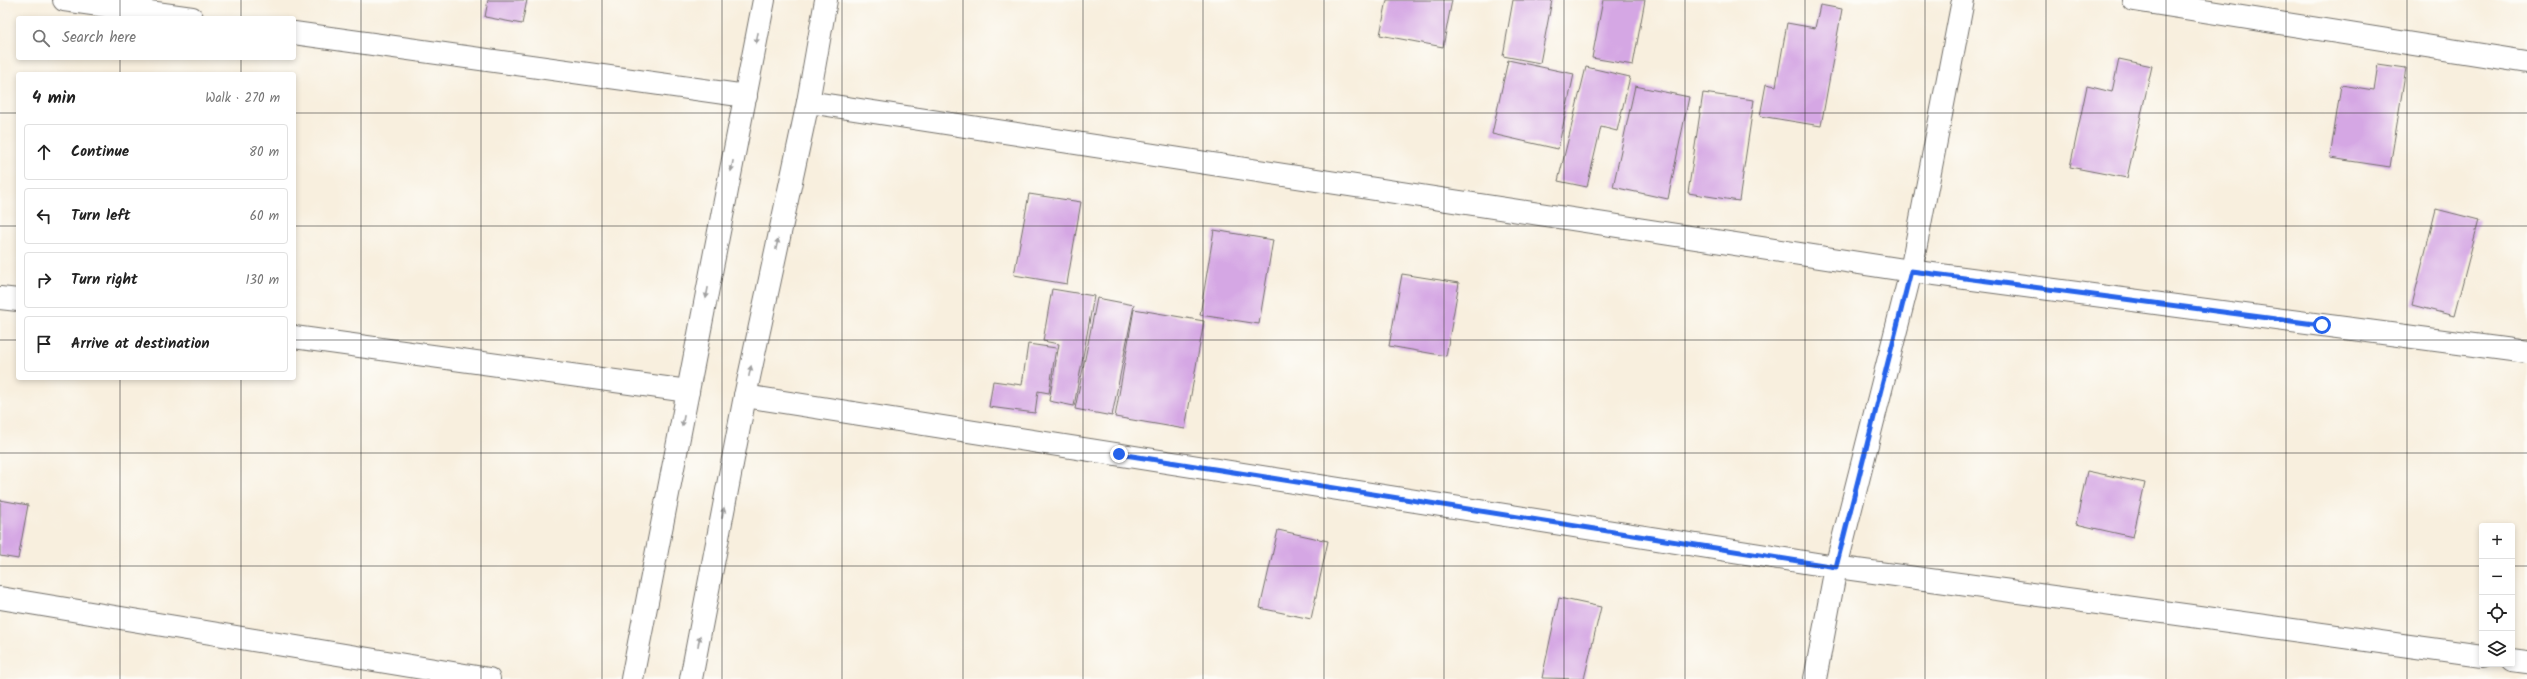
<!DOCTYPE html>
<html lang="en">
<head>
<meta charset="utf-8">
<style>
	body { margin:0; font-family:Kalam,sans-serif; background:#f2f2f2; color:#222 }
	.controls { position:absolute; right:12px; bottom:12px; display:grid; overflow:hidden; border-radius:4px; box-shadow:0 2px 6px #0003 }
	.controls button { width:36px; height:36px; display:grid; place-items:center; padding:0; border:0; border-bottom:1px solid #e0e0e0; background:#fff; color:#222; font:20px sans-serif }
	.stop { position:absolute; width:12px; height:12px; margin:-9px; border:3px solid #2563eb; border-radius:50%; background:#fff }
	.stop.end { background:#2563eb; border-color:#fff; box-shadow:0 1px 4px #0008 }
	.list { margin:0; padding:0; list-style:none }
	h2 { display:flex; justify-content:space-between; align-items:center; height:52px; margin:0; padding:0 16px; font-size:17px }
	h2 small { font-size:13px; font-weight:400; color:#767676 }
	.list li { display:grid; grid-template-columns:26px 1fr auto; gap:12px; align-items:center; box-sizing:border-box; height:56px; margin:0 8px 8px; padding:0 8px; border:1px solid #e0e0e0; border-radius:4px }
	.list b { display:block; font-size:15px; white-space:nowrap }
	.list em { font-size:13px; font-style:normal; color:#767676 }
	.icon { flex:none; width:22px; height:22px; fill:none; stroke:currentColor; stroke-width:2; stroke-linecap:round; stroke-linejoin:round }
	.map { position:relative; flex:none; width:2527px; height:679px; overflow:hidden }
	.search { position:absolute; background:#fff; box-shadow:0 2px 6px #0003; left:16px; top:16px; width:280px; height:44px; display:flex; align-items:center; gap:10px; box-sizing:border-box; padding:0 14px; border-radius:4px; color:#767676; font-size:15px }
	.panel { position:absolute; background:#fff; box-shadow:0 2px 6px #0003; left:16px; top:72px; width:280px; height:308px; border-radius:4px }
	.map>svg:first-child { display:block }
	.building { fill:#d5a7e4 }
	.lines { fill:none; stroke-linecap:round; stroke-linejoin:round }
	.minor-casing { stroke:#73706a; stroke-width:24 }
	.tertiary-casing { stroke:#73706a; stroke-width:24 }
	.minor { stroke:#fff; stroke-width:22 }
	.tertiary { stroke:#fff; stroke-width:22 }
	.oneway { fill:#a0a0a0 }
	.route { stroke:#2563eb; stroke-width:5 }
	.grid { fill:none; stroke:#2b2b2b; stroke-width:1; stroke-opacity:0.55 }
</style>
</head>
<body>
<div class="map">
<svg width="2527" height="679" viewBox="0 0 2527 679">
	<rect width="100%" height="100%" fill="#fdfcf7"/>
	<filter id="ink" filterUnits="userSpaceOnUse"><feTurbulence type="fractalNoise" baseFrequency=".025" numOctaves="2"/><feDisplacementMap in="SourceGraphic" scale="8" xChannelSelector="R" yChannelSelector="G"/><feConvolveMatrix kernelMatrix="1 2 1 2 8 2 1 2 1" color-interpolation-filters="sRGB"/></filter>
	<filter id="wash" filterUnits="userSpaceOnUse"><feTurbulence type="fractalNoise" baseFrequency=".012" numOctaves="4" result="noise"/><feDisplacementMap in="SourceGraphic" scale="16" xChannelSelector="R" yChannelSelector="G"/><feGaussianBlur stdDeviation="0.9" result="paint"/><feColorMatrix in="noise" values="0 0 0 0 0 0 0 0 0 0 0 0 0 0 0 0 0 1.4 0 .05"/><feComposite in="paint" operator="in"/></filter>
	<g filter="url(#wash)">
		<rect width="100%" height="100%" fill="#f8efde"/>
		<g id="blocks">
			<path class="building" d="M488 0H527L522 24 485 17Z
				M1387 0H1452L1443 47 1380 35Z
				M1513 0H1552L1540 63 1503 56Z
				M1603 0H1645L1633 65 1592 58Z
				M1820 5 1842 9 1821 126 1760 116 1766 84 1776 86 1787 23 1815 28Z
				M2119 59 2152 66 2127 178 2070 167 2087 86 2112 92Z
				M1508 60 1574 74 1558 149 1492 134Z
				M2378 64 2406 68 2390 167 2330 158 2341 85 2374 90Z
				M1586 67 1630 77 1617 131 1601 127 1587 187 1558 181Z
				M1635 86 1689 97 1668 199 1613 187Z
				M1703 93 1754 100 1739 201 1688 193Z
				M1029 194 1081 202 1067 284 1014 275Z
				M2436 209 2479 220 2454 316 2412 305Z
				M1214 230 1273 240 1259 324 1200 315Z
				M1402 274 1459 283 1446 356 1389 346Z
				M1052 289 1094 296 1074 406 1049 401 1059 344 1043 341Z
				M1097 298 1134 305 1112 416 1075 409Z
				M1134 309 1204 321 1185 429 1115 417Z
				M1028 344 1056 348 1049 393 1038 391 1035 413 989 407 993 381 1022 385Z
				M2087 471 2145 483 2133 537 2076 524Z
				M0 500 28 505 18 559 0 556Z
				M1278 530 1328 541 1311 619 1260 608Z
				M1559 598 1601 607 1584 679 1542 678Z"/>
		</g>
	</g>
	<g filter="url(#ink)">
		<use href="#blocks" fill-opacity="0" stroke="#73706a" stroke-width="1"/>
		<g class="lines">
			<defs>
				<path id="minor" d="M64 0 192 18
					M2134 0 2527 62
					M294 33 746 96
					M808 102 1911 271 2527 352
					M0 298 18 300
					M294 337 688 391
					M745 396 1836 567 2482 656
					M0 598 489 679
					M2512 660 2527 662
					M1815 679 1836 567 1911 271 1963 0"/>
				<path id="tertiary" d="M632 679 764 0
					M691 679 745 396 808 102 826 0"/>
			</defs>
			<use href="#minor" class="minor-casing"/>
			<use href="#tertiary" class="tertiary-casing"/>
			<use href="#minor" class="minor"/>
			<use href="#tertiary" class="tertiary"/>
		</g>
		<defs><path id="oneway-solid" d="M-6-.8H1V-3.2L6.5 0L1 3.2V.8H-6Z"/></defs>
		<g class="oneway">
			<use href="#oneway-solid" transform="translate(757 38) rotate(101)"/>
			<use href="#oneway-solid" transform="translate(732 166) rotate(101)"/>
			<use href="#oneway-solid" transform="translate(777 244) rotate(-78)"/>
			<use href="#oneway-solid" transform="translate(707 293) rotate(101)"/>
			<use href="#oneway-solid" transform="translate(750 371) rotate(-78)"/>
			<use href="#oneway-solid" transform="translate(683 421) rotate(101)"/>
			<use href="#oneway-solid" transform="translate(723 513) rotate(-79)"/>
			<use href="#oneway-solid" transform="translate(699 641) rotate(-79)"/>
		</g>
	</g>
	<g class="lines" filter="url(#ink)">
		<path class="route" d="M1119 454 1836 567 1911 271 2322 325"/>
	</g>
	<path class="grid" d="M120 0V18M241 0V18M361 0V679M481 0V679M602 0V679M722 0V679M842 0V679M963 0V679M1083 0V679M1203 0V679M1324 0V679M1444 0V679M1564 0V679M1685 0V679M1805 0V679M1925 0V679M2046 0V679M2166 0V679M2286 0V679M2407 0V679M120 58V74M241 58V74M0 113H18M294 113H2527M0 226H18M294 226H2527M0 340H18M294 340H2527M120 378V679M241 378V679M0 453H2527M0 566H2482M2512 566H2527"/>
</svg>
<div class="controls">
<button>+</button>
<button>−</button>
<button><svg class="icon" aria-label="locate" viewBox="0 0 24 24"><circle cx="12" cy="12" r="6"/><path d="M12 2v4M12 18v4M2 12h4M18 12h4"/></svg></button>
<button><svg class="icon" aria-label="layers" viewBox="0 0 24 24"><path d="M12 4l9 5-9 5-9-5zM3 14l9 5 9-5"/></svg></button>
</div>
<div class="stop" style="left:2322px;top:325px"></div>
<div class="stop end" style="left:1119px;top:454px"></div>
<div class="search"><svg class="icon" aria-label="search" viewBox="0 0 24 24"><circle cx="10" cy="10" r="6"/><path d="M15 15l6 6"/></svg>Search here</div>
<section class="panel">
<h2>4 min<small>Walk · 270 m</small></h2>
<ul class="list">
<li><svg class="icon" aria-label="ahead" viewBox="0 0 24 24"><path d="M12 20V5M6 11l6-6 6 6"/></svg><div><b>Continue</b></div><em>80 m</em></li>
<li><svg class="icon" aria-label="left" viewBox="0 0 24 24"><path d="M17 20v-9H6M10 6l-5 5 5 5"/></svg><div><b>Turn left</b></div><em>60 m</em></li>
<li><svg class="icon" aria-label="right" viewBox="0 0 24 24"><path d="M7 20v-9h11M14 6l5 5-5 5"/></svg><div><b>Turn right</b></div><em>130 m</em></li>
<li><svg class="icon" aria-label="arrive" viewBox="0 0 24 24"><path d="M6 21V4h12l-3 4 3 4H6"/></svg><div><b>Arrive at destination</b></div></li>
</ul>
</section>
</div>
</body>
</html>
